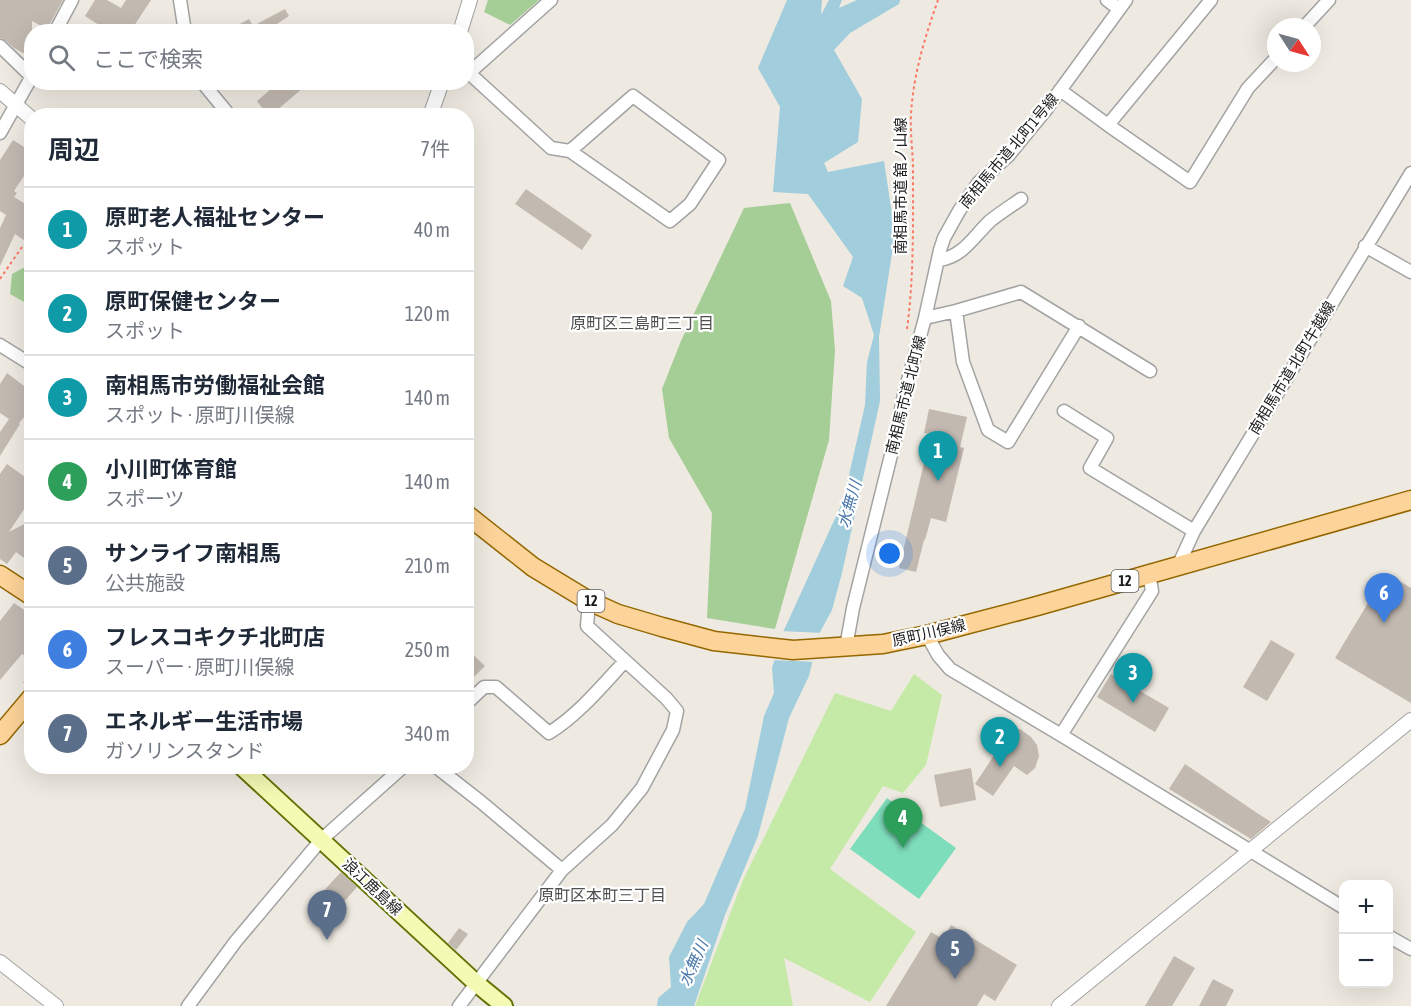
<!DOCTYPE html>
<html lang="ja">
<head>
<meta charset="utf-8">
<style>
	body { margin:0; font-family:"Asap Condensed","Noto Sans JP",sans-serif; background:#f6f6f7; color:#1f2937 }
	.controls { position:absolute; right:18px; bottom:18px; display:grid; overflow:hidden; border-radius:12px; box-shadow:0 6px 24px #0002 }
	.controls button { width:54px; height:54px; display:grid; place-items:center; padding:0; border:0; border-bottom:2px solid #e0e1e3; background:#fff; color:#1f2937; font:30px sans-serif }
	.compass { position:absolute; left:1267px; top:18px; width:54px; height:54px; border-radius:50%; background:#fff; box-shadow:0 6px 24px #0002; rotate:126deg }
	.you { position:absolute; left:890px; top:554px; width:21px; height:21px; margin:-15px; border:4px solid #fff; border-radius:50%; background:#1a73e8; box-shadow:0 0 0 9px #1a73e833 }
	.badge { display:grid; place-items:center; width:39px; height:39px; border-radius:50%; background:#b45309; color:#fff; font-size:20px; font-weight:700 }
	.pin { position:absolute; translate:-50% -50px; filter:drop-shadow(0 2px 3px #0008) }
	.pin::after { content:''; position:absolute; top:32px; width:21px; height:18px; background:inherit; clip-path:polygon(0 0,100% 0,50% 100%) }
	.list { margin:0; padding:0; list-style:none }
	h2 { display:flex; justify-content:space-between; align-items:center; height:78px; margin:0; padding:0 24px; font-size:26px }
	h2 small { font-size:20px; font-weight:400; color:#747a83 }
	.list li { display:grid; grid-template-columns:39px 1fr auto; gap:18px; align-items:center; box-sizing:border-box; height:84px; padding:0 24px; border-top:2px solid #e0e1e3 }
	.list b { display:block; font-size:22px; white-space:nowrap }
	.list p { margin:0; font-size:20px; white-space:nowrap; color:#747a83 }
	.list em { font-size:20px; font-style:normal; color:#747a83 }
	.icon { flex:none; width:33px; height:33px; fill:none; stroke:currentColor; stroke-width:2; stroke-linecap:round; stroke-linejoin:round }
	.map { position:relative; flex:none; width:1411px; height:1006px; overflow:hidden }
	.search { position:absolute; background:#fff; box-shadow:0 6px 24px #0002; left:24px; top:24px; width:450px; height:66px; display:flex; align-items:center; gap:15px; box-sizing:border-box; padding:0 21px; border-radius:24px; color:#747a83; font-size:22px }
	.panel { position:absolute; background:#fff; box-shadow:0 6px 24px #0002; left:24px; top:108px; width:450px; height:666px; border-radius:24px }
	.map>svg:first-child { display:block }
	.grass { fill:#c5e9a6 }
	.forest { fill:#a5cd96 }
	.pitch { fill:#7edebb }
	.water { fill:#a1cddc }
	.pier { fill:#eeeae1 }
	.building { fill:#c2b9b1 }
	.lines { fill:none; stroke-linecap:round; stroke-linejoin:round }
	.minor-casing { stroke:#a3a3a3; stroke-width:15 }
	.tertiary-casing { stroke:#a3a3a3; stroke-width:16 }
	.secondary-casing { stroke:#637204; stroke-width:20 }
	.primary-casing { stroke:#946700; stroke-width:21 }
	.path { stroke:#fa7966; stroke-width:2; stroke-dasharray:3 3; stroke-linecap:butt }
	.minor { stroke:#fff; stroke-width:12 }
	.tertiary { stroke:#fff; stroke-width:14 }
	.secondary { stroke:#f4f9b3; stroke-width:16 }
	.primary { stroke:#fcd398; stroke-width:18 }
	.labels { text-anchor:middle; stroke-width:4.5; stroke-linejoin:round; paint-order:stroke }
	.shield { fill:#fff; stroke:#606060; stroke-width:1.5 }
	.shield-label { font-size:14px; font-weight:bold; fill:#1c1c1c }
	.street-label { font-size:15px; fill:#1c1c1c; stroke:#fff }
	.neighbourhood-label { font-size:16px; fill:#4f4f4f; stroke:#fff }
	.water-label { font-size:16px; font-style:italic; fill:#4977ab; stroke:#fff }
</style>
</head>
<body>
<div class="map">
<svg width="1411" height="1006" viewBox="0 0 1411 1006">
	<rect width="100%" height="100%" fill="#eeeae1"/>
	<path class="grass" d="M914 674 942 695 926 765 903 793 883 786 830 869 916 932 870 1002 784 958 793 1006H695L743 880 835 693 891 711Z"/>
	<path class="forest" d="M488 0H539L510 25 484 12Z
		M790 203 831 301 835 350 829 440 775 629 707 618 712 513 669 438 662 389 681 341 744 208Z
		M25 267 32 268 31 302 26 303 10 294 12 274Z"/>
	<path class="pitch" d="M887 798 956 848 919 899 850 849Z"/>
	<path class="water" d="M787 0H822L821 15 829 0H842L839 8 857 0H900L899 4 850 33 834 50 862 99 858 142 824 163 828 172 884 161 895 234 879 337 880 401 842 573 832 610 819 634 809 676 789 718 758 836 725 915 694 1006H657L658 998 671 987 669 957 687 922 704 904 745 809 764 716 774 693 772 668 784 630 843 501 865 405 867 362 874 335 862 298 843 286 853 257 808 194 773 192 780 107 758 68Z"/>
	<path class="pier" d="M780 631 823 633 816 662 771 660Z"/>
	<path class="building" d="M0 0H63L47 29 32 21V58L14 48 5 40 0 38Z
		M95 0H107L121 8 126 0H151L130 32H110L85 16Z
		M285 9 289 16 265 32H225L249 19 253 26Z
		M279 82H310L270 116H268L257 101Z
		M13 140 32 152V164L14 191 17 193 14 197 32 208V246L15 234 0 266V228L6 215 0 211V160Z
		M526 189 592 235 582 250 515 204Z
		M7 373 32 392V408L19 423 20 424 0 456V432L9 419 0 413V384Z
		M929 409 967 417 960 447 964 448 946 522 931 518 925 540H924L916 572 899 568 931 434 924 433Z
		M7 464 32 482V497L9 532 32 520V564L16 552 7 564 0 559V474Z
		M1386 573 1411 588V703L1335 658Z
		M14 603 32 615V661L22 654 0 680V621Z
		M1271 640 1295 654 1267 701 1243 687Z
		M466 648 485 666 466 685Z
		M1111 674 1169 708 1155 732 1097 697Z
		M1010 728 1020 729 1031 737 1037 745 1039 756 1035 768 1027 775 1014 766 993 796 975 784 999 748 989 740 999 732Z
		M1185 764 1257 813 1271 822 1251 839 1169 789Z
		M971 768 976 800 940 807 934 775Z
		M341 872 357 887 334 913 317 898Z
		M951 925 1017 965 995 1001 984 994 977 1006H886L931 932 943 939Z
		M459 928 468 934 456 950 448 943Z
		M1174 956 1195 968 1172 1006H1145Z
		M1213 979 1234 990 1226 1006H1199Z"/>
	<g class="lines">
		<defs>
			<path id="minor" d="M180 0 185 32
				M1107 0 1119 9
				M1304 27 1329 0
				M55 32 72 0
				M0 46 31 76
				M466 73H469L551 0
				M469 73 551 148 570 151 633 96 719 160 690 204 670 221 570 151
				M202 82 230 116
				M1060 90 1108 125 1211 0
				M1108 125 1190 182 1248 88 1276 58
				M0 133 32 76
				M1365 246 1411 272
				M939 260C963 257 974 236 990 221 1000 213 1011 206 1021 199
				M956 311 963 362 988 430 1008 442 1079 326
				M925 318 940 250 944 238 959 211 979 182 1008 156 1045 111 1126 0
				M0 345 32 365
				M1064 411 1107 438 1090 468 1194 531
				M1178 566 1194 531 1411 173
				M927 635 938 655 950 669 1061 735 1344 908
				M846 647 853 608 895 439 904 395 925 318 956 311 1021 292 1150 371
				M466 704 484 687H496L549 733C578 715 602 686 625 661
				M1061 735 1152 591 1149 574
				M435 766 481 802 562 870
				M1388 936 1411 949
				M188 1006 236 941 321 840 404 766
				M459 1006 562 870 612 825 642 788 673 730 677 711 666 698 587 626 589 601"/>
			<path id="tertiary" d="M460 32 470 0
				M0 91 32 119
				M430 116 442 82
				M0 962 56 1006
				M1059 1006 1411 720"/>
			<path id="secondary" d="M241 766 476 983 504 1006"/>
			<path id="primary" d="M466 514 533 567 589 601 618 614 662 627 714 641 793 650 883 644 927 635 1037 606 1411 500
				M0 575 32 596
				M0 735 32 697"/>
		</defs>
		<use href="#minor" class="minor-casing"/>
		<use href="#tertiary" class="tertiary-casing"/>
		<use href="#secondary" class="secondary-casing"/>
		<use href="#primary" class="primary-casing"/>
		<path class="path" d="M466 56 471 40
			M27 132 32 136
			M0 279 22 247
			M907 329C914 277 913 223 913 170 913 152 910 133 911 115 913 75 925 37 938 0
			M24 683 32 673"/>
		<use href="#minor" class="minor"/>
		<use href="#tertiary" class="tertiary"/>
		<use href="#secondary" class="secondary"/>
		<use href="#primary" class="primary"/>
	</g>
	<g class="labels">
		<g class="shield">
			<rect x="1111.5" y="570" width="27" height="22" rx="4.5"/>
			<rect x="577.5" y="590" width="27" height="22" rx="4.5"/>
		</g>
		<g class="shield-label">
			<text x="1125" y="586">12</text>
			<text x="591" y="606">12</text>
		</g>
		<g class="street-label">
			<text transform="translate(1009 151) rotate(-50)" y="5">南相馬市道 北町1号線</text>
			<text transform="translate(901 186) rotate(-90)" y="5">南相馬市道 舘ノ山線</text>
			<text transform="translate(1292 368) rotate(-59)" y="5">南相馬市道 北町牛越線</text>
			<text transform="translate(906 395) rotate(-76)" y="5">南相馬市道 北町線</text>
			<text transform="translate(929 633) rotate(-13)" y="5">原町川俣線</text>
			<text transform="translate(372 887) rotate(43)" y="5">浪江鹿島線</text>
		</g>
		<g class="neighbourhood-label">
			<text x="642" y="329">原町区三島町三丁目</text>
			<text x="602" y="901">原町区本町三丁目</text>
		</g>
		<g class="water-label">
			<text transform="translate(849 504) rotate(-74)" y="6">水無川</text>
			<text transform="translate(693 963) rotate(-66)" y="6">水無川</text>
		</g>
	</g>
</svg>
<div class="controls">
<button>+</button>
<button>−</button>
</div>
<svg class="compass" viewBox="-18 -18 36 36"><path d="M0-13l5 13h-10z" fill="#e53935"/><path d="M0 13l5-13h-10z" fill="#747a83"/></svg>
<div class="you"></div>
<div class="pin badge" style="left:938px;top:481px;background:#0f9aa8">1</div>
<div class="pin badge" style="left:1000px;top:767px;background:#0f9aa8">2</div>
<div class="pin badge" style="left:1133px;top:703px;background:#0f9aa8">3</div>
<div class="pin badge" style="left:903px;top:848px;background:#2e9e5b">4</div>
<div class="pin badge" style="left:955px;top:979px;background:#5c6f8a">5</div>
<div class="pin badge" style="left:1384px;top:623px;background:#3f7fe0">6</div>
<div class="pin badge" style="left:327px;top:940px;background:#5c6f8a">7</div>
<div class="search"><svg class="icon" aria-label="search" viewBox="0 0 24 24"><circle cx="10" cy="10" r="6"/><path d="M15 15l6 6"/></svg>ここで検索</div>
<section class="panel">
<h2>周辺<small>7件</small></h2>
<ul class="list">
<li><span class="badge" style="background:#0f9aa8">1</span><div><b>原町老人福祉センター</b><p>スポット</p></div><em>40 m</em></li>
<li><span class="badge" style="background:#0f9aa8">2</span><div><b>原町保健センター</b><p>スポット</p></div><em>120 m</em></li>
<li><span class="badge" style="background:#0f9aa8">3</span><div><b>南相馬市労働福祉会館</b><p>スポット · 原町川俣線</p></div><em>140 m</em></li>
<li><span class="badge" style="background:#2e9e5b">4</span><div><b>小川町体育館</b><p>スポーツ</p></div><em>140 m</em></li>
<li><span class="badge" style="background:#5c6f8a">5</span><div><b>サンライフ南相馬</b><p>公共施設</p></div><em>210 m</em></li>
<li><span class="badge" style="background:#3f7fe0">6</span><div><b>フレスコキクチ北町店</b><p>スーパー · 原町川俣線</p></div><em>250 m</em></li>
<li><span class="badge" style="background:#5c6f8a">7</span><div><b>エネルギー生活市場</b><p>ガソリンスタンド</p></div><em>340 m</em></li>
</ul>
</section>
</div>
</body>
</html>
